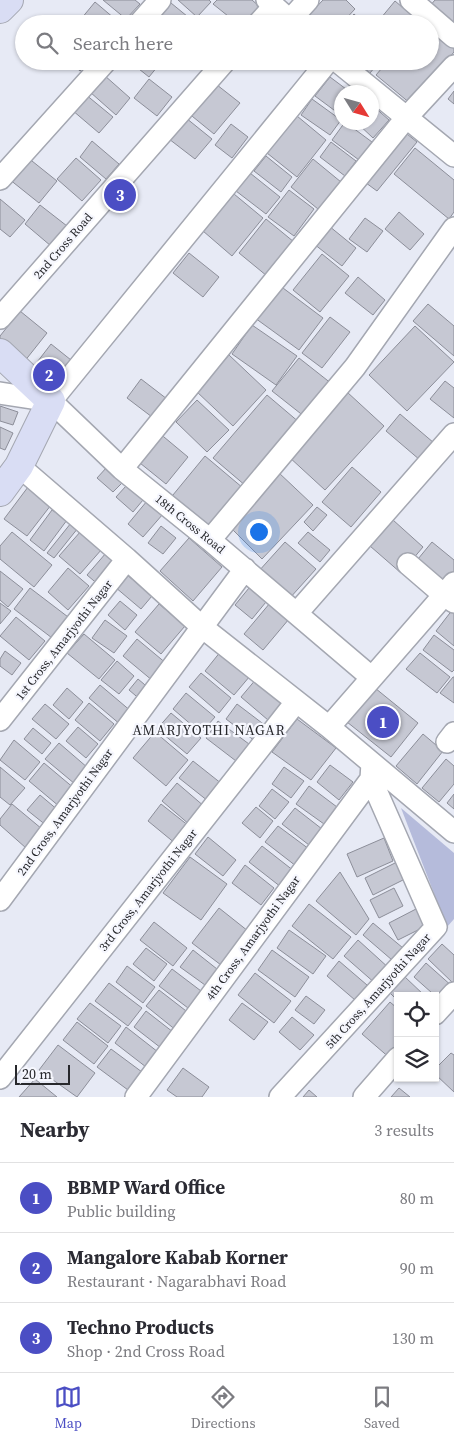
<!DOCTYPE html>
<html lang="en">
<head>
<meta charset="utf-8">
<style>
	body { margin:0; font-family:"Source Serif 4",serif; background:#f7f7f7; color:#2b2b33 }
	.controls { position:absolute; right:15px; bottom:15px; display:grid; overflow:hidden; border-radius:0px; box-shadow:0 1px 4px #0004 }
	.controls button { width:45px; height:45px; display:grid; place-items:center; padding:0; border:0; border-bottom:1px solid #e1e1e2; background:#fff; color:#2b2b33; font:25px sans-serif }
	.compass { position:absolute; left:334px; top:85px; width:45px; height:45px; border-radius:50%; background:#fff; box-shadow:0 1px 4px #0004; rotate:127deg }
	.scale { position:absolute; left:15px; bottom:12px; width:55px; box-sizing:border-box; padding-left:5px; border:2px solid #27282c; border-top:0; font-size:14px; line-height:18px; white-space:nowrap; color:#27282c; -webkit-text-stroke:4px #f6f7fe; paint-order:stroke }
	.you { position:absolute; left:258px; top:531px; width:18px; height:18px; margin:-12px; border:4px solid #fff; border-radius:50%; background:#1a73e8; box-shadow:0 0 0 8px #1a73e833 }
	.badge { display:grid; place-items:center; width:32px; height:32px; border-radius:50%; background:#4b4ec4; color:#fff; font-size:16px; font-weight:700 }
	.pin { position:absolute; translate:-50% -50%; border:2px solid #fff; box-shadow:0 1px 5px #0006 }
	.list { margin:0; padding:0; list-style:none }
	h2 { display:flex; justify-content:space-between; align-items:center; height:65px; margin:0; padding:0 20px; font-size:21px }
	h2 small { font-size:16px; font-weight:400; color:#7c7c81 }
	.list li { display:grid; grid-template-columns:32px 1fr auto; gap:15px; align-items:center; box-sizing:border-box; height:70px; padding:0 20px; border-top:1px solid #e1e1e2 }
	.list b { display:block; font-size:19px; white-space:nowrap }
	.list p { margin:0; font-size:16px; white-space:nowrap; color:#7c7c81 }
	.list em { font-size:16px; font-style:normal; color:#7c7c81 }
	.icon { flex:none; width:28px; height:28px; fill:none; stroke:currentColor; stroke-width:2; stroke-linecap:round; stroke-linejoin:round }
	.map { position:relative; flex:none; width:454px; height:1097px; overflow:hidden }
	.search { position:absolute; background:#fff; box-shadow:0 1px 4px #0004; left:15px; right:15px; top:15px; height:55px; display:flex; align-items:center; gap:12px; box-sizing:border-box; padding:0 18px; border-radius:28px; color:#7c7c81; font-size:19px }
	.sheet { height:275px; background:#fff }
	nav { display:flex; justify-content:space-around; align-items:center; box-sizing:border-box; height:70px; border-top:1px solid #e1e1e2; background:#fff; font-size:14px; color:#7c7c81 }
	nav a { display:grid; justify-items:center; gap:2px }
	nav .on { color:#4b4ec4 }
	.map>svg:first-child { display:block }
	.green { fill:#b5bbdb }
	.building { fill:#c6c8d3; stroke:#8c8e99 }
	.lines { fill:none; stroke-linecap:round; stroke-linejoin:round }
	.minor-casing { stroke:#a4a7b1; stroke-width:24 }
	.secondary-casing { stroke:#a4a7b1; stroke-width:30 }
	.minor { stroke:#fff; stroke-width:21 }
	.secondary { stroke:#d9ddf4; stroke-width:28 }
	.labels { text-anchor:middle; stroke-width:4.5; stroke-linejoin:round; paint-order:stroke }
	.street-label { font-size:12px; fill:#27282c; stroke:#f6f7fe }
	.neighbourhood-label { font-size:14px; letter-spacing:1px; fill:#27282c; stroke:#f6f7fe }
</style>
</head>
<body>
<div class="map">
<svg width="454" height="1097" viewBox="0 0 454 1097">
	<rect width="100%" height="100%" fill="#e7eaf5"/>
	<path class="green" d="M401 808 454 853V919L447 927Z"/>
	<path class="building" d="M103 0H135L140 4 126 19Z
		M178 0H209L211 2 197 17Z
		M217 0H252L260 7 246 24H238L213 4Z
		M323 0H346L355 9 341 24H313L306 18Z
		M435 0H454V28L429 7Z
		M395 1 416 19 412 24H376Z
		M95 2 121 24H87L81 19Z
		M171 3 193 21 190 24H163L158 19Z
		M354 14 365 24H345Z
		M430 27 454 47V52L411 104 376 75 388 61H430Z
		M69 61H89L80 71Z
		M129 61H162L149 77Z
		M356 61H380L370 73Z
		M104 75 130 98 116 115 90 92Z
		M330 77 350 92H342V116L315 96Z
		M149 79 172 97 157 116 134 98Z
		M212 81 240 103 214 134 187 112Z
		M454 91V104L448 99Z
		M85 94 113 117 99 133 72 110Z
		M312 99 341 120 330 135 301 115Z
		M372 105 389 120 373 138 356 122H372Z
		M297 116 326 140 297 177 267 153Z
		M186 118 212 139 195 159 169 139Z
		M345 122 372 142 359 160 332 140Z
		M231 124 248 137 232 158 215 145Z
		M402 130 417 142 377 191 362 180Z
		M92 141 119 164 106 179 80 157Z
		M331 142 356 161 345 176 320 157Z
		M415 148 454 180V212L449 219 394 174Z
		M266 156 292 177 281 192 254 171Z
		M27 157 57 181 39 203 9 179Z
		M76 158 101 180 82 201 57 179Z
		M313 159 341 182 318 209 291 187Z
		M250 173 280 197 266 214 236 191Z
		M289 190 314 209 294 236 268 217Z
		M234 194 263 218 232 256 203 231Z
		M0 199 25 220 10 237 0 229Z
		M40 205 67 226 51 246 25 224Z
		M399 212 424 234 410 250 385 229Z
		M365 218 383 231 367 252 349 239Z
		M266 219 294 242 267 276 239 253Z
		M329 226 356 248 342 266 314 244Z
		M189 253 219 277 203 297 173 273Z
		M322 254 349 276 320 312 293 290Z
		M358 277 385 300 373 315 345 293Z
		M279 285 323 318 299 350 255 318Z
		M428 304 454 326V356L413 321Z
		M20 311 47 333 24 362 0 343V336Z
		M330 317 350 332 322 368 302 353Z
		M252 325 297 356 276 385 232 354Z
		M415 326 454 362 407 411 369 375Z
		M51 344 71 360 48 389 28 374Z
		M229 355 266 390 233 426 196 391Z
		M299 358 332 384 305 417 272 391Z
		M141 379 167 399 152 417 127 398Z
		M445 381 454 388V418L430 399Z
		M347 392 384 426 325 490 288 456Z
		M267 395 300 423 246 486 213 458Z
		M197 400 229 430 207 452 176 422Z
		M0 406 18 412 13 425 0 421Z
		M400 414 434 443 420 460 386 431Z
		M0 427 13 433 5 450 0 448Z
		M158 432 188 457 166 484 135 459Z
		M205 456 243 488 205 533 168 501Z
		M107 467 123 482 113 492 97 478Z
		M352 467 381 492 351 527 322 502Z
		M278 472 313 505 262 559 228 525Z
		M126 486 143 500 133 512 116 497Z
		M28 487 51 505 27 536 4 519Z
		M147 501 163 514 143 537 128 524Z
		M317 507 327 515 313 531 304 522Z
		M52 510 67 520 44 551 30 540Z
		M393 520 423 547 401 573 370 546Z
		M71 523 78 528 54 558 47 553Z
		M161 526 176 538 163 554 148 543Z
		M81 531 102 549 80 574 59 556Z
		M12 532 52 565 34 587 0 559V546Z
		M308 532 330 550 320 562 298 543Z
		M189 538 222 567 193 601 160 571Z
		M285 542 316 569 289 599 258 572Z
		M432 542 454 560V583L451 586 418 559Z
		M106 553 119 563 100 586 87 575Z
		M68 568 89 586 68 610 48 592Z
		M0 571 23 589 8 607 0 600Z
		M126 574 152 596 141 609 115 587Z
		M30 588 72 620 56 641 14 609Z
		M249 588 266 602 252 619 235 605Z
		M120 601 137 615 125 630 108 615Z
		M0 603 11 611 0 624Z
		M270 603 289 619 263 650 244 634Z
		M159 604 185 626 161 654 135 632Z
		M453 609 454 610V646L436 631Z
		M16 617 45 641 29 660 0 636Z
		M105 620 127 636 114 653 92 638Z
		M84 634 115 660 99 679 67 653Z
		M434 635 454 650V670L452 672 423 650Z
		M137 639 167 664 153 681 123 656Z
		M5 651 21 663 12 675 0 666V659Z
		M221 651 250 676 234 695 205 671Z
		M420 653 450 677 437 693 406 669Z
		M117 661 134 676 119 694 101 680Z
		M201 673 231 698 219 713 189 687Z
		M453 677H454V703L440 693Z
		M257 678 284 701 268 720 241 697Z
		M138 679 151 690 142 701 129 690Z
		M100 685 132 712 121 725 89 698Z
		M67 688 83 702 69 719 53 705Z
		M375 688 418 723 391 757 347 722Z
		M186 693 215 717 201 733 173 709Z
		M89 703 114 724 100 741 75 720Z
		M45 704 69 724 56 739 32 719Z
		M237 704 266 726 255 741 226 719Z
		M171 713 201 738 187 754 157 729Z
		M297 719 336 748 311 780 272 752Z
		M218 721 249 744 236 761 206 738Z
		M78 727 98 744 86 758 66 741Z
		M33 728 51 743 42 754 24 739Z
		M155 732 188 760 166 786 133 758Z
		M423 734 443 751 417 784 396 766Z
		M14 740 40 762 25 780 0 760Z
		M59 743 88 768 75 784 45 759Z
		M446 759 454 766V784L439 802 422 788Z
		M193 761 222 784 208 801 179 778Z
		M44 763 75 789 60 807 29 781Z
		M330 765 353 782 339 800 317 782Z
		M0 767 25 788 10 805 0 797Z
		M284 767 304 781 291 798 272 784Z
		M177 783 205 807 190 825 162 801Z
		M309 786 337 807 324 824 296 804Z
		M272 789 289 802 275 819 259 806Z
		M454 794V809L447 803Z
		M40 795 59 811 47 826 27 810Z
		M12 804 42 829 26 848 0 825V819Z
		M161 804 189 826 176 844 148 821Z
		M256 807 273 821 260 838 242 823Z
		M295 808 322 829 309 845 282 824Z
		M278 826 309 849 296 866 265 842Z
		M208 837 236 860 223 876 195 854Z
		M384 838 393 861 357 877 347 854Z
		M262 846 294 871 281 887 249 862Z
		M190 857 227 884 201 920 163 893Z
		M397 862 405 879 373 895 365 878Z
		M245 865 274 888 261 905 232 883Z
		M340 872 369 919 356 935 316 901Z
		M394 888 403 906 379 918 370 900Z
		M309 904 351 937 333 959 292 926Z
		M219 908 248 931 221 965 192 943Z
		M416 909 426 926 398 940 389 923Z
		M154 922 187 948 173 966 140 940Z
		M373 923 403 948 392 960 363 935Z
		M289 930 326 956 313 974 277 948Z
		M358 940 390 969 376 984 344 956Z
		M442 944 454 955V984L428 959Z
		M146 948 167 964 154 981 133 964Z
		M193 950 217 969 205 985 180 967Z
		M272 950 309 977 295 997 258 970Z
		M339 961 367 985 355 1000 327 976Z
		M426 963 453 987 441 1001 414 977Z
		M127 966 155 987 143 1003 116 982Z
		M172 969 205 994 192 1011 159 986Z
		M255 973 291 1001 274 1023 238 995Z
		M405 977 425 996H398V1001L390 993Z
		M109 983 142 1008 128 1026 95 1001Z
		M159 990 190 1014 177 1031 146 1006Z
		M306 996 325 1010 314 1024 295 1010Z
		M390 1002 398 1009V1051L391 1059 362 1034Z
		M90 1003 121 1026 108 1043 77 1019Z
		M242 1003 268 1022 254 1040 229 1020Z
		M146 1011 173 1032 161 1048 134 1027Z
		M292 1017 314 1035 300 1050 279 1032Z
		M77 1022 108 1046 94 1064 63 1040Z
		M126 1027 158 1052 146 1067 115 1043Z
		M58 1045 95 1073 77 1097 39 1070Z
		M111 1049 142 1072 128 1090 97 1067Z
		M451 1053 454 1055V1092L435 1074V1069Z
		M183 1068 209 1087 202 1097H177L167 1090Z
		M35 1079 57 1097H19Z
		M399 1088 410 1097H391Z
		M309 1090 317 1097H303Z"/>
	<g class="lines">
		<defs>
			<path id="minor" d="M267 0 294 24
				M411 0 454 37
				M290 20 308 0
				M139 24 160 0
				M258 24 274 6
				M337 61 454 156
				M0 179 106 61
				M0 318 225 61
				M0 393 51 401 122 469 210 540 371 677
				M51 401 328 61
				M19 466 127 559 202 627 329 727 454 832
				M122 469 406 118 454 66
				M210 540 355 367 454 228
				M408 564 444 595 454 583
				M297 613 454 434
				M0 720 127 559
				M329 727 444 595 454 602
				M447 742 454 733
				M0 900 245 569
				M435 1014 454 993
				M0 1078 296 702
				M136 1097 371 779
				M280 1097 436 927 371 779 372 763
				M364 1097 398 1058"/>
			<path id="secondary" d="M0 9 9 0
				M0 353 51 401 19 466 0 492"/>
		</defs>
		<use href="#minor" class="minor-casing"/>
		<use href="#secondary" class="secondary-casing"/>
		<use href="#minor" class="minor"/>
		<use href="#secondary" class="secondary"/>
	</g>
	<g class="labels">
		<g class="street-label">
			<text transform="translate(63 246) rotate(-49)" y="4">2nd Cross Road</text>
			<text transform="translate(190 524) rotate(39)" y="4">18th Cross Road</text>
			<text transform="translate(64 640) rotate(-52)" y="4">1st Cross, Amarjyothi Nagar</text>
			<text transform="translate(65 812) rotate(-54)" y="4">2nd Cross, Amarjyothi Nagar</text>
			<text transform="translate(148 890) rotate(-52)" y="4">3rd Cross, Amarjyothi Nagar</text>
			<text transform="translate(253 938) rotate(-54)" y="4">4th Cross, Amarjyothi Nagar</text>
			<text transform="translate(378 991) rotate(-48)" y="4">5th Cross, Amarjyothi Nagar</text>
		</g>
		<g class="neighbourhood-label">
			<text x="209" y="735">AMARJYOTHI NAGAR</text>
		</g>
	</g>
</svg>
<div class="controls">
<button><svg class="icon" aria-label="locate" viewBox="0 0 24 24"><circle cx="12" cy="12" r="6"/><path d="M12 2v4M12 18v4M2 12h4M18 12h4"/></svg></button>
<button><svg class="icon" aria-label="layers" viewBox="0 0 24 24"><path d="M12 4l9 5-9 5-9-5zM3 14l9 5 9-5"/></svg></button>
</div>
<svg class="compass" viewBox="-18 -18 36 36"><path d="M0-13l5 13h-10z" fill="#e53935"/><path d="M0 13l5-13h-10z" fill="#7c7c81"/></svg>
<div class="scale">20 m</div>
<div class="you"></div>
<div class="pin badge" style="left:383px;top:722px">1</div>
<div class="pin badge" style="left:49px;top:375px">2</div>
<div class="pin badge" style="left:120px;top:195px">3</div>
<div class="search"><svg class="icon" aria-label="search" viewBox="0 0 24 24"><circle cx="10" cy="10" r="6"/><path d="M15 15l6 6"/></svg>Search here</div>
</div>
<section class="sheet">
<h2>Nearby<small>3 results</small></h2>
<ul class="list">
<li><span class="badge">1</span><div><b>BBMP Ward Office</b><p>Public building</p></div><em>80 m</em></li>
<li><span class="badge">2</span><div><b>Mangalore Kabab Korner</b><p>Restaurant · Nagarabhavi Road</p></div><em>90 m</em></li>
<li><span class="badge">3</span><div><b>Techno Products</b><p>Shop · 2nd Cross Road</p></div><em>130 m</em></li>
</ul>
</section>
<nav>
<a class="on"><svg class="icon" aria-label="map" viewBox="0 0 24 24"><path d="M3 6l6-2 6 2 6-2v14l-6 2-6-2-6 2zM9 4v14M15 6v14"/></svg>Map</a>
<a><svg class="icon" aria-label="directions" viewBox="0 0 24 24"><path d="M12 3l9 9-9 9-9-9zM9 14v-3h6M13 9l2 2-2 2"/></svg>Directions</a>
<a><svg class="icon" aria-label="saved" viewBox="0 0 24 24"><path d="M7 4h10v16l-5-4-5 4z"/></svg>Saved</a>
</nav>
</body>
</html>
